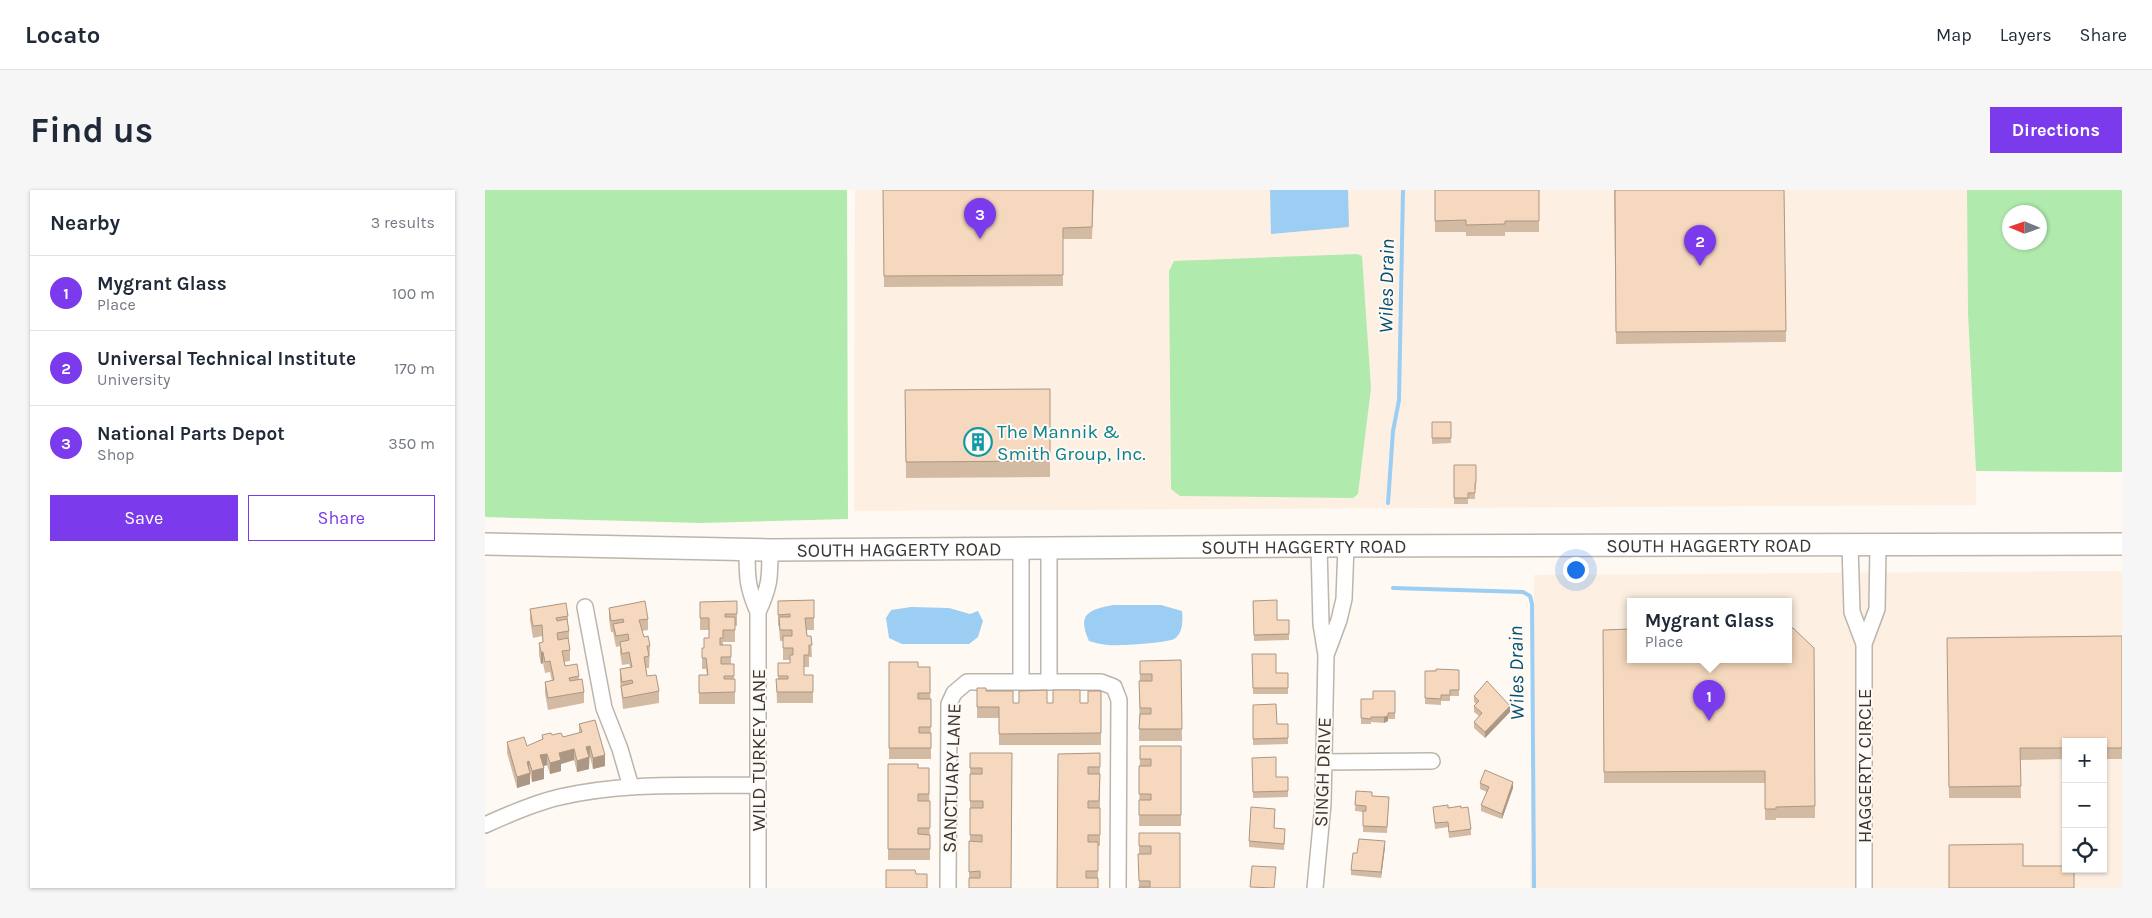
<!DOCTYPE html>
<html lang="en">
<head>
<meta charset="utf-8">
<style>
	body { margin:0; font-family:Karla,sans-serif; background:#f6f6f7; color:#1f2937 }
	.controls { position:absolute; right:15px; bottom:15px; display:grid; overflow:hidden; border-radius:0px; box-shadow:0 1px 4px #0004 }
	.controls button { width:45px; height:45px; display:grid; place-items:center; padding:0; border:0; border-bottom:1px solid #e0e1e3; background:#fff; color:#1f2937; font:25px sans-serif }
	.compass { position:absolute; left:1517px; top:15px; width:45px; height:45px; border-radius:50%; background:#fff; box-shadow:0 1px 4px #0004; rotate:272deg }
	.you { position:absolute; left:1090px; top:379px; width:18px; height:18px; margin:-12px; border:4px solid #fff; border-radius:50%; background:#1a73e8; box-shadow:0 0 0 8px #1a73e833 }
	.badge { display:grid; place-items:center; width:32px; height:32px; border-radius:50%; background:#7c3aed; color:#fff; font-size:16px; font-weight:700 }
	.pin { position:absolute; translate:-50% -41px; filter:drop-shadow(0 1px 2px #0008) }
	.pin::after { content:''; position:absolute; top:26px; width:18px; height:15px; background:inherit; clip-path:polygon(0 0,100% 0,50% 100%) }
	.popup { position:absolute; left:1142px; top:408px; width:165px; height:65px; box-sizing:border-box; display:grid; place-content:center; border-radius:0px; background:#fff; filter:drop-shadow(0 1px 4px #0005); font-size:16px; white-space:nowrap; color:#747a83 }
	.popup b { font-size:19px; color:#1f2937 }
	.popup::after { content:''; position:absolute; left:50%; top:100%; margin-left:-10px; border:10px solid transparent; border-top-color:#fff }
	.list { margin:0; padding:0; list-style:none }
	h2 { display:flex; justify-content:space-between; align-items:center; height:65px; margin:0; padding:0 20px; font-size:21px }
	h2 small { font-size:16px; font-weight:400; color:#747a83 }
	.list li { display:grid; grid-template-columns:32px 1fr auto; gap:15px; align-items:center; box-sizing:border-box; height:75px; padding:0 20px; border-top:1px solid #e0e1e3 }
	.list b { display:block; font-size:19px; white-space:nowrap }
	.list p { margin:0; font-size:16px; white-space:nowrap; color:#747a83 }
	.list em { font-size:16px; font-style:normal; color:#747a83 }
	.actions { display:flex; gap:10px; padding:15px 20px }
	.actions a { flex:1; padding:11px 0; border:1px solid #7c3aed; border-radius:0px; text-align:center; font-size:18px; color:#7c3aed }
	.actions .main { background:#7c3aed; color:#fff }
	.icon { flex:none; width:28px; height:28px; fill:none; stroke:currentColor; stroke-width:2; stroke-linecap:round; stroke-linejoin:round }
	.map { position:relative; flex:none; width:1637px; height:698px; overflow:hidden; border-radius:0px }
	header { display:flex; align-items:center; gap:30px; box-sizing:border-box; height:70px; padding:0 25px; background:#fff; border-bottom:1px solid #e0e1e3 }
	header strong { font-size:24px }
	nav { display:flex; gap:28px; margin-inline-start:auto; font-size:18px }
	.intro { display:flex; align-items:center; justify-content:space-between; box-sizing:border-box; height:120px; padding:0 30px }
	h1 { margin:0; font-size:35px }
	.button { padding:12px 22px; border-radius:0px; background:#7c3aed; color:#fff; font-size:18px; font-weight:700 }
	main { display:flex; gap:30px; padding:0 30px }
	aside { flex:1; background:#fff; border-radius:0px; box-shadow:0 1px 4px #0004 }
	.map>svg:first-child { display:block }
	.built { fill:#fdf0e3; fill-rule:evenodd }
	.green { fill:#b0eaad; fill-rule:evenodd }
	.water { fill:#9bcef2 }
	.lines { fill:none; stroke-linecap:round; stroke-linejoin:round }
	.stream { stroke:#9bcef2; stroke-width:4 }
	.minor-casing { stroke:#bbb5ae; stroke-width:18 }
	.secondary-casing { stroke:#bbb5ae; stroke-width:24 }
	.minor { stroke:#fff; stroke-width:15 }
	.secondary { stroke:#fff; stroke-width:21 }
	.wall { fill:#d3baa3 }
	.shaded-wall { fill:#ac9784 }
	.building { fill:#f5d8bd; stroke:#ac9784 }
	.labels { text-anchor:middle; stroke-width:4; stroke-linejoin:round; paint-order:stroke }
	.culture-label { font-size:19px; fill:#0d838f; stroke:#fff9f3; text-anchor:start }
	.street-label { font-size:19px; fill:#393634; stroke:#fff9f3 }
	.water-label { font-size:20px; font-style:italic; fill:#004e74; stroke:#fff9f3 }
</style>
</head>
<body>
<header>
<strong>Locato</strong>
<nav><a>Map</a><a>Layers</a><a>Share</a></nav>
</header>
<div class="intro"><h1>Find us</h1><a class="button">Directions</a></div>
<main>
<aside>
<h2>Nearby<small>3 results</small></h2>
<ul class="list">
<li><span class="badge">1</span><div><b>Mygrant Glass</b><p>Place</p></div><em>100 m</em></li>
<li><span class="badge">2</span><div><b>Universal Technical Institute</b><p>University</p></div><em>170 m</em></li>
<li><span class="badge">3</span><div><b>National Parts Depot</b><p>Shop</p></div><em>350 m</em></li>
</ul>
<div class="actions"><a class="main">Save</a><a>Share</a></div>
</aside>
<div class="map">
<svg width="1637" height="698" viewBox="0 0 1637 698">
	<rect width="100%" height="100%" fill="#fff9f3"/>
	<path class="built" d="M370 0H1491V315L369 321Z
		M1637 381V698H1045L1049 385ZM1145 412H1303V470H1145ZM1581 552H1618V679H1581Z"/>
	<path class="green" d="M0 0H362L363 329 217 333 0 327Z
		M1482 0H1637V282L1491 281 1483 123ZM1554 22V52H1524V22Z
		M872 64 877 66 886 198 873 304 868 308 695 306 686 299 684 81 689 71Z"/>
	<path class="water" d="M785 0H863L864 37 786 44Z
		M628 415H676L697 421C698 430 698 444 689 449 681 453 633 456 623 455 616 454 610 453 604 451 592 424 603 420 628 415Z
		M426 417 464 418 485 424 493 421 498 431 493 447 484 454H417L404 448 401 428 406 420Z"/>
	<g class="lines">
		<path class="stream" d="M903 313 908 241 914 210 918 0
			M908 398 1038 402 1045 406 1047 414 1049 698"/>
		<defs>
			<path id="minor" d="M1365 355 1367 422 1379 454 1392 419 1393 355
				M834 356 836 434 841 465 854 430 859 409 861 356
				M262 360C262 387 262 397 273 422 285 396 285 388 285 360
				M100 417 119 518 135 559 146 597
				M536 492V358
				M564 492V358
				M839 572 947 571
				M0 635C24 624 49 613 75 607 140 592 207 596 273 595
				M273 698V422
				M463 698 464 514 469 503 482 492H616L629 497 634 510 633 698
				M830 698 838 614 841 465
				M1379 698V454"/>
			<g id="secondary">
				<path id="s1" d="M0 354 285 360 834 356 1637 354"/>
			</g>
		</defs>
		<use href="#minor" class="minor-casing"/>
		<use href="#secondary" class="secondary-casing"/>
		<use href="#minor" class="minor"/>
		<use href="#secondary" class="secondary"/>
	</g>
	<path class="wall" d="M398 0H609L607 49H578V96L399 97Z
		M950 0H1054V42H1020V46H981V42H950Z
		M1129 0H1299L1301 152 1131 154Z
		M565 199V287L421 288 420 200Z
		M947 232H966V253L947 254Z
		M969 275H991V299H990V309H983V314H969Z
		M329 410V440H322V446H326L327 467H324V477H319V485H328V513H292L291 489H293V473H305V470H298V451H295L294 436H293V411Z
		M252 411V436H250V452H238V455H246V474H249V489H250V514H214V485H222L221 479H217V458H219L224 448V440H215V412Z
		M768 411 792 430H804V450L769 451Z
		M124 418 163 429V440L157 441 159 447 165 456 164 478H161L162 486 174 501V513L138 519 135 491V479L145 477 144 474 137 475 135 463V456L131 457 128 442H126L124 429Z
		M45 419 83 426V434L84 441V452L83 453 85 460V471L79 472 80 476 94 486V489L99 502V513L63 520 60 503V492L67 491 65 482 60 483 58 473 56 474 54 465V453H58L57 446 48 448 45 430Z
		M1118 440 1329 458 1330 628H1291V630H1280V593H1119Z
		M1637 446V569H1618V552H1581V569L1535 570 1536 608H1464L1462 448Z
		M767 464 791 483H803V504H768Z
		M696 470 697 551H654L655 471Z
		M404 472 433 477H445L446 569H404Z
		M974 480V506H965V511H956V515L940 514V481Z
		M492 498 501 501 528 513H603L616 501V555H514V528H492Z
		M910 501V529H903V531L899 533 886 532V534H876V509H888Z
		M989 506 1025 522 1000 548 989 538V532L994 526 989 522V516L991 514 989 512Z
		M768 515 792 534H803V554L768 555Z
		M94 534 120 576 108 579 105 567 104 568V579L92 582 89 570 76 574V581L65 584 62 575 58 576 59 589 47 592 45 583V594L32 598 22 563V552L42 556 57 550V545H67L78 547 94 543Z
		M655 556H696V636H654Z
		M485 563H527L526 698H484V651H485Z
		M615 563V656H613V688L572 698 573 564Z
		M767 568 791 587H803V607L768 608Z
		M403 574 433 578H444L445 670H403Z
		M995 593 1028 598 1017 629 996 621V615L1002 602 995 599Z
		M871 601 887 606 904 607 902 643 878 642V622L870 621Z
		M948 617 976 618 986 639V645L964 648 963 637 950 639Z
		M790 625 789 638 800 645 799 660 764 657V651Z
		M654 643H695V698H654Z
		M900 657 896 688 866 685V680L872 663Z"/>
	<path class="shaded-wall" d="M56 462H58V473L56 474Z
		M1025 516V522L1000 548V542Z
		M903 526V531L899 533V527Z
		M105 556 104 579 92 582V571L101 557Z
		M89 559V570L76 574V581L65 584V573L74 563Z
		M62 564V575L55 577V565Z
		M120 565V576L108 579V568Z
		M44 571V582L42 572Z
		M59 578V589L47 592V581Z
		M45 583V594L32 598V587Z
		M1028 592V598L1017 629V624Z
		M900 651V657L896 688V682Z"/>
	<path class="building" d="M398 0H608L607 37 578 38V85L399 86Z
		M950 0H1054V31H1020V34L981 35V30L950 31Z
		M1130 0H1299L1301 141 1131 142Z
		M565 199V271L421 272 420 200Z
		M947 232H966V248H947Z
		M969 275H991V293H990V303H983V308H969Z
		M329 410V428H320L322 446H326L327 455H324V465H319V485H328V502H292L291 489H303V486H293V473H305V465H308V458H298V446H307V440H295L294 427H305V424L293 425V411Z
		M792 410V430H804V444L769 445 768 411Z
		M160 411 163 429 154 430 159 447 163 446 165 456H162L164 466 159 467 162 486 171 485 174 501 138 508 136 496 148 493 147 490 137 492 135 479 147 477 144 462 137 464 135 452 144 450 143 444 131 446 128 434 139 432 138 429 126 431 124 418Z
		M252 411V424H240V427H250V440H238V448H235V455H246V467H236V474H249V486H239V489H250V502L214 503V485H223L221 468H217V458H219V448H224V428H215V412Z
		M81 413 83 426 71 428 72 431 82 429 84 441 72 443 73 450 83 448 85 460 77 461 80 476 92 474 94 486 84 488 85 491 97 489 99 502 63 508 60 492 69 490 65 471 60 472 58 462H56L54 453 58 452 57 435 48 436 45 419Z
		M1308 438 1329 458 1330 616 1291 617V619H1280V581L1119 582 1118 440 1145 439V470H1303V439Z
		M1637 446V558H1618V552H1581V558H1535L1536 596 1464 597 1462 448Z
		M767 464H791V483H803V498H768Z
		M696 470 697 539H654L655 524H666V518H655L654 491H667V484H655V471Z
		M404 472H433V477H445V503H433V509H446V537H434V543H446V558H404Z
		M951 479 974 480V500H965V505H956V509L940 508V481H951Z
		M1002 491 1025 516 1000 542 989 532 997 523 989 516 994 511 989 506Z
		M492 498H501V501H528V513H534V501L562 500V513H568V500H595V513H603V501H616V543L514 544V517H492Z
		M888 501H910V523H903V526L899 527H886V529L876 528V509H888Z
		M791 514 792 534H803V548L768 549V515Z
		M110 530 120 565 108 568 105 556 101 557 104 567 92 571 89 559 74 563 76 570 65 573 62 564 55 565 59 578 47 581 44 571 42 572 45 583 32 587 22 552 39 547 42 556 58 549 57 545 66 543 67 545 76 543 78 547 97 542 94 534Z
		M655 556H696V625H654V610H666V604H654V576H666V569H655Z
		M485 563H527L526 698H484V688H495V681L484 682V651L497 652V645H485V618H498V611H485V584H497V578H485Z
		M615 563V577H603V584H615L614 611H603V618H615V645H603V652H613V681H601V688H613V698H572L573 564Z
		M791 567V587H803V601L768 602 767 568Z
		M403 574H433V578H444V604H433V611H445V638H433V644L445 645V659H403Z
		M1000 580 1028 592 1017 624 996 615 1004 597 995 593Z
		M871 601 887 602V606L904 607 902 637 878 636V621H881V616L870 615Z
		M963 615V618L976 616V618L983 617 986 639 964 642 963 632 950 633 948 617Z
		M766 617 790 619 789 638 800 639 799 654 764 651Z
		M654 643H695V698H654V697H665V691H654L653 664H666V656H654Z
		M874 649 900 651 896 682 866 680 868 663H872Z
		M1538 654V676H1581V679H1589V698H1464V655Z
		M767 676 791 677 789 698 765 697Z
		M401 680H430L431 684H442V698H401Z"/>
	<defs>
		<symbol id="building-ring" viewBox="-11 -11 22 22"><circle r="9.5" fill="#fff9f3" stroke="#0f9aa8" stroke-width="1.5"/><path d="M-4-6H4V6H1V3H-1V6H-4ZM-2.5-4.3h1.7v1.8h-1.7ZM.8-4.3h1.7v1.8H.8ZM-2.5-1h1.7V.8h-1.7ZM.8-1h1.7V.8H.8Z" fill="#0f9aa8"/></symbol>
	</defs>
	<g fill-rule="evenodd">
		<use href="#building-ring" x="477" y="236" width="32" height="32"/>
	</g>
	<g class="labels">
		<g class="culture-label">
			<text x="512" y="248">The Mannik &amp;<tspan x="512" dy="22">Smith Group, Inc.</tspan></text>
		</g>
		<g class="street-label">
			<text dy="7" stroke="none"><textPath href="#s1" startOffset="1224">SOUTH HAGGERTY ROAD</textPath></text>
			<text dy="7" stroke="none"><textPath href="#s1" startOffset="819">SOUTH HAGGERTY ROAD</textPath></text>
			<text dy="7" stroke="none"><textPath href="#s1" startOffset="414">SOUTH HAGGERTY ROAD</textPath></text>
			<text transform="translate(273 560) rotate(-90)" y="7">WILD TURKEY LANE</text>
			<text transform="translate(1379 576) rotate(-90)" y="7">HAGGERTY CIRCLE</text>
			<text transform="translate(837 582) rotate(-88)" y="7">SINGH DRIVE</text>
			<text transform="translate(466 588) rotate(-88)" y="7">SANCTUARY LANE</text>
		</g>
		<g class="water-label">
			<text transform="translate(901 96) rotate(-89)" y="7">Wiles Drain</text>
			<text transform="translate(1031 483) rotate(-91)" y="7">Wiles Drain</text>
		</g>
	</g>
</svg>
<div class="controls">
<button>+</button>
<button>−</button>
<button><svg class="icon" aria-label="locate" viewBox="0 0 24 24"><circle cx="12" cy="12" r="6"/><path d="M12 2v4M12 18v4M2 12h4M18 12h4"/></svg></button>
</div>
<svg class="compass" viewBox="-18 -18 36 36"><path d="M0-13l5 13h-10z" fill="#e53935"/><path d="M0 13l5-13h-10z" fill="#747a83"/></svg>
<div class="you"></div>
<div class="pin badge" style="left:1224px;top:531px">1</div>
<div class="popup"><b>Mygrant Glass</b>Place</div>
<div class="pin badge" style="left:1215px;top:76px">2</div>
<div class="pin badge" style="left:495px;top:49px">3</div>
</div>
</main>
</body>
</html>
